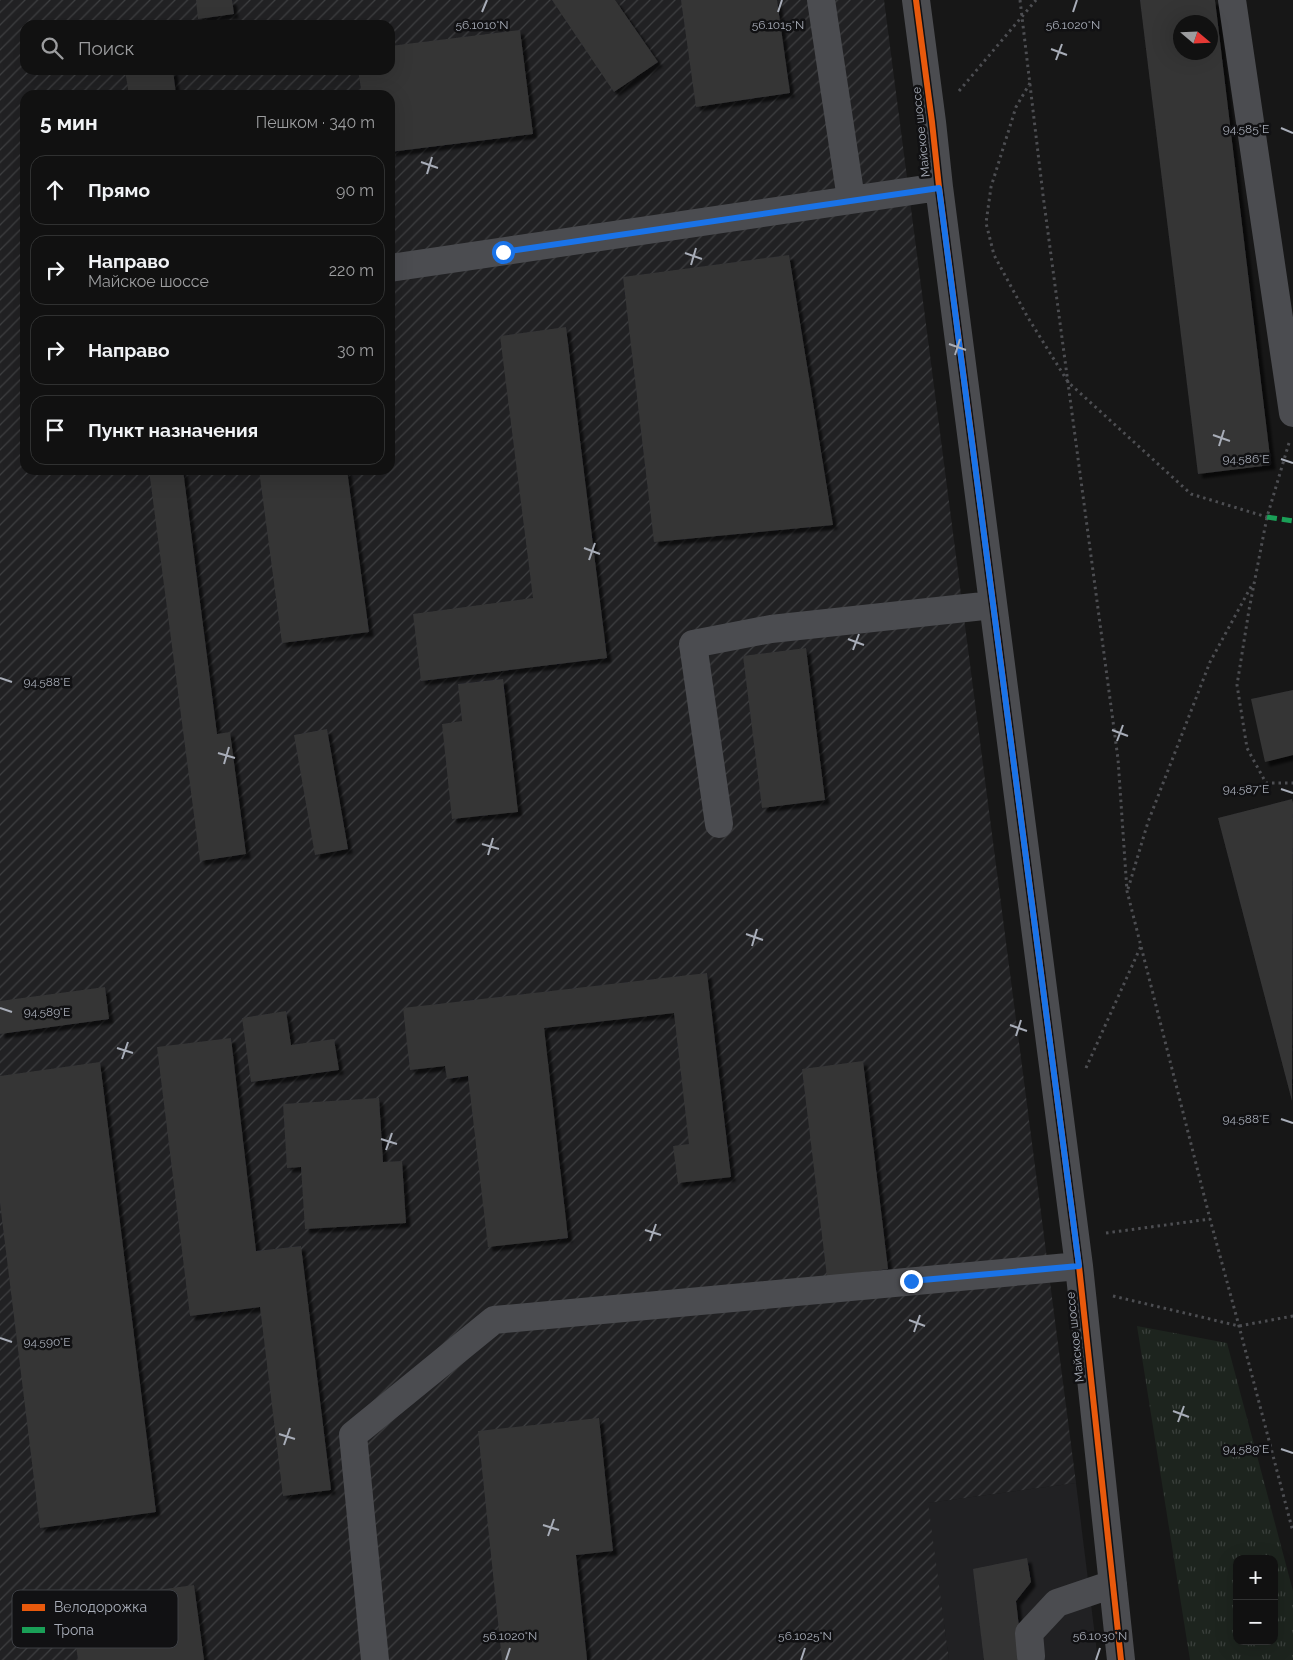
<!DOCTYPE html>
<html lang="ru">
<head>
<meta charset="utf-8">
<style>
	body { margin:0; font-family:Raleway,sans-serif; background:#1e1f1f; color:#f1f3f6 }
	.controls { position:absolute; right:15px; bottom:15px; display:grid; overflow:hidden; border-radius:10px; box-shadow:0 5px 20px #0002 }
	.controls button { width:45px; height:45px; display:grid; place-items:center; padding:0; border:0; border-bottom:1px solid #303131; background:#111; color:#f1f3f6; font:25px sans-serif }
	.compass { position:absolute; left:1173px; top:15px; width:45px; height:45px; border-radius:50%; background:#111; box-shadow:0 5px 20px #0002; rotate:109deg }
	.stop { position:absolute; width:15px; height:15px; margin:-11px; border:4px solid #1a73e8; border-radius:50%; background:#fff }
	.stop.end { background:#1a73e8; border-color:#fff; box-shadow:0 1px 5px #0008 }
	.list { margin:0; padding:0; list-style:none }
	h2 { display:flex; justify-content:space-between; align-items:center; height:65px; margin:0; padding:0 20px; font-size:21px }
	h2 small { font-size:16px; font-weight:400; color:#9c9d9f }
	.list li { display:grid; grid-template-columns:32px 1fr auto; gap:15px; align-items:center; box-sizing:border-box; height:70px; margin:0 10px 10px; padding:0 10px; border:1px solid #303131; border-radius:15px }
	.list b { display:block; font-size:19px; white-space:nowrap }
	.list p { margin:0; font-size:16px; white-space:nowrap; color:#9c9d9f }
	.list em { font-size:16px; font-style:normal; color:#9c9d9f }
	.icon { flex:none; width:28px; height:28px; fill:none; stroke:currentColor; stroke-width:2; stroke-linecap:round; stroke-linejoin:round }
	.map { position:relative; flex:none; width:1293px; height:1660px; overflow:hidden }
	.search { position:absolute; background:#111; box-shadow:0 5px 20px #0002; left:20px; top:20px; width:375px; height:55px; display:flex; align-items:center; gap:12px; box-sizing:border-box; padding:0 18px; border-radius:15px; color:#9c9d9f; font-size:19px }
	.panel { position:absolute; background:#111; box-shadow:0 5px 20px #0002; left:20px; top:90px; width:375px; height:385px; border-radius:15px }
	.map>svg:first-child { display:block }
	.built { fill:#212123 }
	.industrial { fill:url(#industrial-furrows); fill-rule:evenodd }
	.grass { fill:url(#grass-tufts); fill-rule:evenodd }
	.building { fill:#353536; fill-rule:evenodd; filter:url(#shadow) }
	.lines { fill:none; stroke-linecap:round; stroke-linejoin:round }
	.path { stroke:#4d4e52; stroke-width:3; stroke-dasharray:2.5 4; stroke-linecap:butt }
	.minor { stroke:#4b4c50; stroke-width:28 }
	.quiet { stroke:#1a9f57; stroke-width:5; stroke-dasharray:10 5; stroke-linecap:butt }
	.cycleway-casing { stroke:#111113; stroke-width:9 }
	.cycleway { stroke:#e8590c; stroke-width:6 }
	.route { stroke:#1a73e8; stroke-width:6 }
	.ticks { fill:none; stroke:#a8adb8; stroke-width:2 }
	.labels { text-anchor:middle; stroke-width:5; stroke-linejoin:round; paint-order:stroke }
	.street-label { font-size:12px; fill:#a8adb8; stroke:#111113 }
	.key { fill:#111113; stroke:#3e4045; stroke-width:1 }
	.key-label { font-size:14px; fill:#a8adb8 }
	.ticks-label { font-size:12px; text-anchor:middle; fill:#a8adb8; stroke:#111113; stroke-width:5; stroke-linejoin:round; paint-order:stroke }
</style>
</head>
<body>
<div class="map">
<svg width="1293" height="1660" viewBox="0 0 1293 1660">
	<defs>
		<pattern id="industrial-furrows" width="10" height="10" patternUnits="userSpaceOnUse" patternTransform="scale(1.25)"><rect width="10" height="10" fill="#212123"/><path d="M-1 1l2-2M0 10L10 0M9 11l2-2" fill="none" stroke="#3e3f41"/></pattern>
		<pattern id="grass-tufts" width="24" height="20" patternUnits="userSpaceOnUse" patternTransform="scale(1.25)"><rect width="24" height="20" fill="#1d241e"/><path d="M3 7l-1-3M5 7V3M7 7l1-3M15 17l-1-3M17 17v-4M19 17l1-3" fill="none" stroke="#3b413d"/></pattern>
		<filter id="shadow"><feDropShadow dx="4.5" dy="4.5" stdDeviation="1" flood-color="#0009"/></filter>
	</defs>
	<rect width="100%" height="100%" fill="#171717"/>
	<path class="built" d="M1076 1483 1098 1660H949L927 1503Z"/>
	<path class="industrial" d="M0 0H884L1076 1483 928 1503 949 1660H0ZM25 25H390V70H25ZM25 95H390V470H25Z"/>
	<path class="grass" d="M1137 1326 1227 1343 1293 1591V1660H1190ZM1237 1559H1274V1641H1237Z"/>
	<path class="building" d="M196 0H232L234 14 198 19Z
		M552 0H615L658 62 614 92Z
		M681 0H777L790 93 696 107Z
		M1140 0H1215L1271 465 1198 474ZM1180 22H1210V52H1180Z
		M520 30 533 134 390 152V95H362L358 70H390V46Z
		M125 70H173L176 95H129Z
		M789 255 833 525 654 542 623 277Z
		M566 327 607 658 421 681 413 614 533 598 500 336Z
		M149 470H183L217 734 230 732 246 854 200 861Z
		M259 470H347L369 632 282 643Z
		M806 648 825 800 762 808 743 656Z
		M503 679 518 812 452 819 442 724 462 721 458 684Z
		M1293 690V755L1265 762 1251 699Z
		M327 729 348 849 315 855 294 735Z
		M1292 799 1293 803 1292 1101 1218 818Z
		M707 973 731 1177 678 1183 673 1146 689 1144 674 1013 544 1028 568 1238 488 1247 468 1076 447 1079 445 1066 410 1070 403 1008Z
		M105 987 109 1019 0 1034V1001Z
		M286 1011 291 1045 334 1039 339 1070 251 1082 242 1018Z
		M231 1038 256 1251 301 1246 331 1490 283 1496 260 1307 190 1316 157 1047Z
		M863 1061 888 1269 827 1277 802 1069Z
		M100 1062 156 1512 40 1528 0 1203V1076Z
		M379 1098 383 1162 402 1161 406 1223 305 1229 301 1167 287 1168 283 1104Z
		M599 1418 613 1551 576 1555 587 1660H502L478 1431Z
		M1027 1558 1031 1582 1016 1601 1022 1652 1041 1660H984L973 1569Z
		M194 1585 204 1660H78L70 1602Z"/>
	<g class="lines">
		<path class="path" d="M1020 0 1043 195 1118 759 1127 891 1210 1219 1239 1326 1293 1532
			M1030 83 1016 107 991 187 986 223 994 255 1027 316 1068 382 1191 494 1267 517
			M959 91 1036 0
			M1289 443 1267 517 1249 610 1237 685 1247 748 1266 783H1293
			M1128 889 1148 822 1210 662 1253 583
			M1086 1068 1141 946
			M1106 1233 1210 1219
			M1113 1296 1239 1326 1293 1316"/>
		<path class="minor" d="M821 0 851 199
			M916 0 932 122 939 187 1079 1266 1121 1660
			M1232 0 1293 413
			M390 268 939 187
			M719 824 693 644 771 629 993 605
			M1031 1656 1029 1633 1057 1603 1113 1584
			M375 1660 353 1435 494 1320 1079 1266"/>
		<path class="quiet" d="M1267 517 1293 521"/>
		<defs>
			<path id="cycleway" d="M916 0 932 122 939 187 1079 1266 1121 1660"/>
		</defs>
		<use href="#cycleway" class="cycleway-casing"/>
		<use href="#cycleway" class="cycleway"/>
	</g>
	<g class="lines">
		<path class="route" d="M503 252 939 188 1079 1266 911 1281"/>
	</g>
	<path class="ticks" d="M482 12 487 0M778 12 782 0M1073 12 1077 0M1051 49 1067 55M1056 60 1062 44M1281 128 1293 133M421 162 438 168M427 174 432 157M685 253 702 259M691 265 696 248M949 344 966 350M955 355 960 339M1213 435 1230 441M1219 446 1224 430M1281 459 1293 463M584 548 600 554M589 560 595 543M848 639 864 645M853 650 859 634M0 678 12 682M1112 730 1128 736M1117 741 1123 725M218 753 235 758M224 764 229 747M1281 789 1293 793M482 844 499 849M488 855 493 838M746 934 763 940M752 946 757 929M0 1008 12 1012M1010 1025 1027 1031M1016 1036 1021 1020M117 1048 133 1053M122 1059 128 1042M1281 1119 1293 1123M381 1139 397 1144M386 1150 392 1133M645 1230 661 1235M650 1241 656 1224M909 1320 925 1326M914 1332 920 1315M0 1338 12 1342M1173 1411 1189 1417M1178 1422 1184 1406M279 1434 295 1439M284 1445 290 1428M1281 1449 1293 1453M543 1525 559 1530M548 1536 554 1519M506 1660 510 1648M801 1660 805 1648M1096 1660 1100 1648"/>
	<g class="labels">
		<g class="street-label">
			<text transform="translate(921 132) rotate(-96)" y="4">Майское шоссе</text>
			<text transform="translate(1075 1337) rotate(-96)" y="4">Майское шоссе</text>
		</g>
	</g>
	<rect x="12" y="1590" width="166" height="58" rx="8" class="key"/>
	<rect x="22" y="1604" width="23" height="7" fill="#e8590c"/>
	<rect x="22" y="1627" width="23" height="6" fill="#1a9f57"/>
	<g class="key-label">
		<text x="54" y="1612">Велодорожка</text>
		<text x="54" y="1635">Тропа</text>
	</g>
	<g class="ticks-label">
		<text x="778" y="29">56.1015°N</text>
		<text x="1073" y="29">56.1020°N</text>
		<text x="482" y="29">56.1010°N</text>
		<text x="1246" y="133">94.585°E</text>
		<text x="1246" y="463">94.586°E</text>
		<text x="47" y="686">94.588°E</text>
		<text x="1246" y="793">94.587°E</text>
		<text x="47" y="1016">94.589°E</text>
		<text x="1246" y="1123">94.588°E</text>
		<text x="47" y="1346">94.590°E</text>
		<text x="1246" y="1453">94.589°E</text>
		<text x="510" y="1640">56.1020°N</text>
		<text x="805" y="1640">56.1025°N</text>
		<text x="1100" y="1640">56.1030°N</text>
	</g>
</svg>
<div class="controls">
<button>+</button>
<button>−</button>
</div>
<svg class="compass" viewBox="-18 -18 36 36"><path d="M0-13l5 13h-10z" fill="#e53935"/><path d="M0 13l5-13h-10z" fill="#9c9d9f"/></svg>
<div class="stop" style="left:503px;top:252px"></div>
<div class="stop end" style="left:911px;top:1281px"></div>
<div class="search"><svg class="icon" aria-label="search" viewBox="0 0 24 24"><circle cx="10" cy="10" r="6"/><path d="M15 15l6 6"/></svg>Поиск</div>
<section class="panel">
<h2>5 мин<small>Пешком · 340 m</small></h2>
<ul class="list">
<li><svg class="icon" aria-label="ahead" viewBox="0 0 24 24"><path d="M12 20V5M6 11l6-6 6 6"/></svg><div><b>Прямо</b></div><em>90 m</em></li>
<li><svg class="icon" aria-label="right" viewBox="0 0 24 24"><path d="M7 20v-9h11M14 6l5 5-5 5"/></svg><div><b>Направо</b><p>Майское шоссе</p></div><em>220 m</em></li>
<li><svg class="icon" aria-label="right" viewBox="0 0 24 24"><path d="M7 20v-9h11M14 6l5 5-5 5"/></svg><div><b>Направо</b></div><em>30 m</em></li>
<li><svg class="icon" aria-label="arrive" viewBox="0 0 24 24"><path d="M6 21V4h12l-3 4 3 4H6"/></svg><div><b>Пункт назначения</b></div></li>
</ul>
</section>
</div>
</body>
</html>
